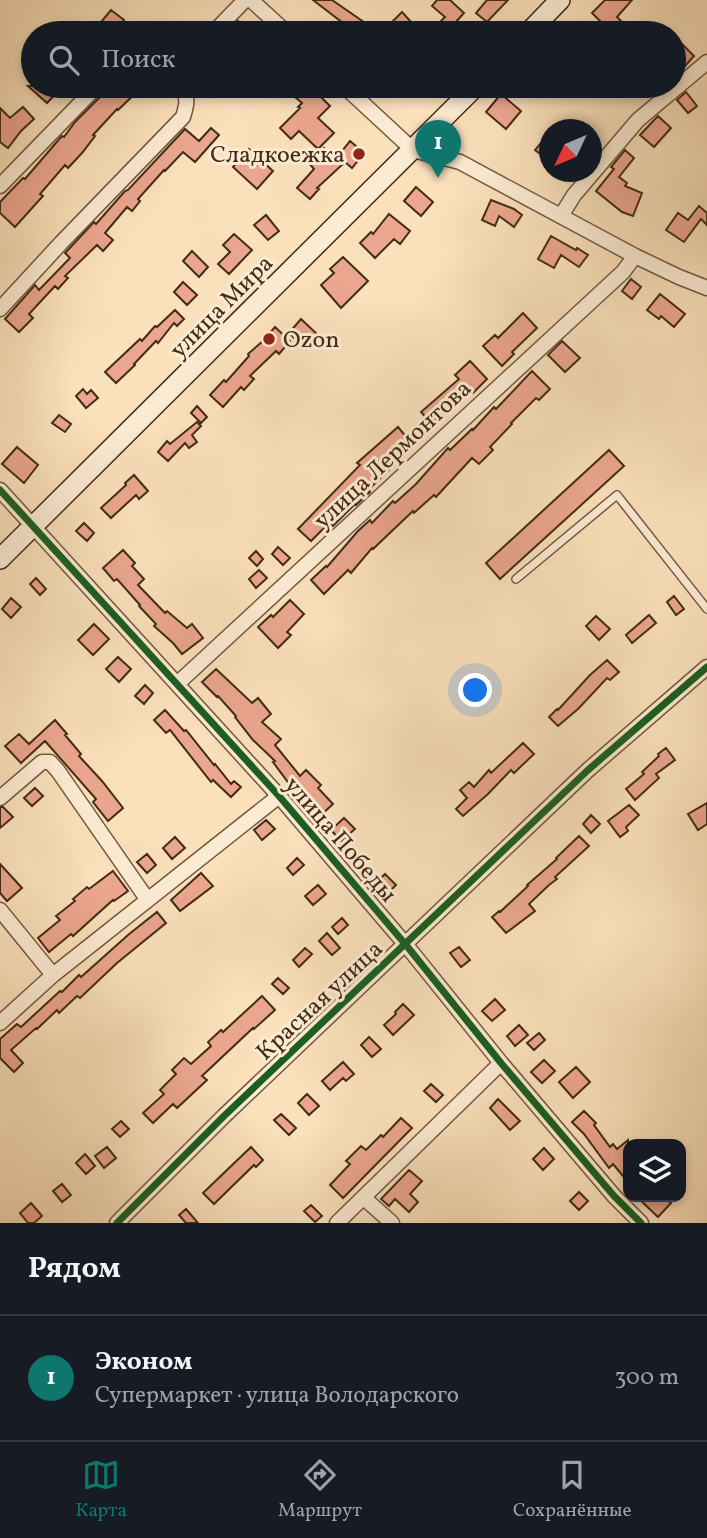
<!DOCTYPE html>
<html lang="ru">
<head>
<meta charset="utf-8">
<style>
	body { margin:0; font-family:Vollkorn,serif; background:#20242c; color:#f1f3f6 }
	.controls { position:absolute; right:21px; bottom:21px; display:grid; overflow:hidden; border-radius:14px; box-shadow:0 4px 10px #0003 }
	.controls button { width:63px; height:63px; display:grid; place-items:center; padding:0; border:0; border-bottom:2px solid #363941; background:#171b24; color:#f1f3f6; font:35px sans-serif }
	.compass { position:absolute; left:539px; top:119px; width:63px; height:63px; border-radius:50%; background:#171b24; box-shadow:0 4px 10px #0003; rotate:226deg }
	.you { position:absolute; left:476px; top:691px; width:24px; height:24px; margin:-18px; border:5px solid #fff; border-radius:50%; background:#1a73e8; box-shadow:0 0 0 10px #1a73e833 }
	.badge { display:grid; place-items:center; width:46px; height:46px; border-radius:50%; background:#0f766e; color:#fff; font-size:23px; font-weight:700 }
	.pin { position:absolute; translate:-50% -58px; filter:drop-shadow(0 2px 4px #0008) }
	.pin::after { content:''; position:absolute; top:37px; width:24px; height:21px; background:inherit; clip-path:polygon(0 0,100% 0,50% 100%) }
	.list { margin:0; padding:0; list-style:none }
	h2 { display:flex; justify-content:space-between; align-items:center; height:91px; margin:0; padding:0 28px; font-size:30px }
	h2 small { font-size:23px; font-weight:400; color:#9ea1a6 }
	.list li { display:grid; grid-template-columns:46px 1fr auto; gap:21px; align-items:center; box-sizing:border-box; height:126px; padding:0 28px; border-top:2px solid #363941 }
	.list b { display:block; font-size:26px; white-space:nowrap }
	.list p { margin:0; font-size:23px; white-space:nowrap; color:#9ea1a6 }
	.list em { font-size:23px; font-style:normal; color:#9ea1a6 }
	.icon { flex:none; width:38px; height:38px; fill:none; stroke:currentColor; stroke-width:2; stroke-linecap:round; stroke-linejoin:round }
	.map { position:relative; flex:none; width:707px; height:1223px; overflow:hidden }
	.search { position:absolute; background:#171b24; box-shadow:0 4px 10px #0003; left:21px; right:21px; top:21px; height:77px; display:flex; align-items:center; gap:18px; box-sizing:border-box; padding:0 24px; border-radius:38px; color:#9ea1a6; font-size:26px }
	.sheet { height:217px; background:#171b24 }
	nav { display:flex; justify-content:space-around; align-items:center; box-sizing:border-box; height:98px; border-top:2px solid #363941; background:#171b24; font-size:19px; color:#9ea1a6 }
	nav a { display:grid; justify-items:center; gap:4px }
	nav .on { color:#0f766e }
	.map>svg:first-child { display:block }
	.building { fill:#eba68f; stroke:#432b15; stroke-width:2 }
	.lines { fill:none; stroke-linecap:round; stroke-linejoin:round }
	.service-casing { stroke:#71583e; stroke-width:10 }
	.minor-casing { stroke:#71583e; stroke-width:17 }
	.secondary-casing { stroke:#432b15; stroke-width:22 }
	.service { stroke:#fcebd3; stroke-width:7 }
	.minor { stroke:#fcebd3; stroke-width:14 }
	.secondary { stroke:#fcebd3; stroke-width:19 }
	.cycleway-casing { stroke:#fcebd3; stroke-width:11 }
	.cycleway { stroke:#1b5e20; stroke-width:7 }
	.poi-dot { fill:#8f2418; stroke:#fcebd3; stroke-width:2.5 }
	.labels { text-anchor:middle; stroke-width:6; stroke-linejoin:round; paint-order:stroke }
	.poi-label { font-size:24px; fill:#432b15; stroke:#fcebd3; text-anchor:end }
	.street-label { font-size:24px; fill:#432b15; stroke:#fcebd3 }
</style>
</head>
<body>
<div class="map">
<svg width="707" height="1223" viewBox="0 0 707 1223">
	<rect width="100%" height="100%" fill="#fae0bb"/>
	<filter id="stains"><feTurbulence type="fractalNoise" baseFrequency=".00286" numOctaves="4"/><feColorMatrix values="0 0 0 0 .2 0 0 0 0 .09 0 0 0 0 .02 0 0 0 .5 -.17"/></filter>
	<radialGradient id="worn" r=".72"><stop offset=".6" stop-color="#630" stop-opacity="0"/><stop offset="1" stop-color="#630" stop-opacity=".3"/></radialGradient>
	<path class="building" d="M313 0H332L371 27 367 33H356Z
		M437 0H450L464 13 446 33H429L445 17 432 6Z
		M487 0H508L487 22 476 13Z
		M605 0H632L617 17 633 33H612L592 13Z
		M111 10 124 20 113 33H92Z
		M402 12 421 33H395L388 26Z
		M238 21 244 28 239 33H226Z
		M681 43 694 56 685 66 683 64 674 73V50Z
		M28 86H63L47 103Z
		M111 86H143L118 110 117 109 93 135 95 136 82 153 68 168 65 165 40 194 43 196 15 227 0 213V202L23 178 25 179 61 137 62 136 64 137 75 122Z
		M292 86H307L313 92 315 91 330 106 318 118 334 133 318 149 299 131 291 139 280 128 300 108 298 107 302 103 288 91Z
		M686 92 697 106 688 113 677 100Z
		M501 94 521 111 506 129 486 112Z
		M23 107 34 119 21 131 8 148 0 142V108L10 118Z
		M658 116 671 128 654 147 640 135Z
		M211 128 219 135 195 162 183 152 165 171 164 170 138 199 140 201 132 211 127 207 105 233 113 240 103 251 97 245 65 276 68 278 58 289 55 286 29 314 33 318 19 332 5 319 35 285 39 290 70 258 65 253 94 222 96 224 125 191 128 190 185 129 199 141Z
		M550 132V161L535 150Z
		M350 141 364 153 352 168 345 162 317 188 319 189 310 199 297 188 314 169 309 163 324 148 335 160Z
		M249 149 273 171 257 189 233 167Z
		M625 150 634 158 619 177 627 183 625 186 642 193 633 216 622 212 596 191 614 169 611 167Z
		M416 187 433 202 421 216 404 201Z
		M491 200 514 209 522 215 514 227 499 216 495 226 482 220Z
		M699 206 707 213V225L701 219 684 242 666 230 678 213 688 220Z
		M389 214 410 231 400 244 394 239 375 258 360 243 371 232 373 234Z
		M266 215 279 231 268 240 254 225Z
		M234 234 252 250 229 274 218 264 230 252 223 245Z
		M551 236 576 250 577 248 588 255 579 267 561 255 554 268 538 259Z
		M192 251 208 267 199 277 183 261Z
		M343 257 368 281 341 308 321 285 334 273 330 269Z
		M631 279 641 287 632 299 622 291Z
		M183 282 197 295 187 305 174 292Z
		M660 294 685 314 674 327 661 316 659 319 647 310Z
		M175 310 184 319 177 326 174 323 158 343 156 341 134 364 135 365 116 383 105 372 140 339 142 341 155 326 157 327Z
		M523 313 537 328 512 352 514 354 502 366 483 346 495 335 498 338Z
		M301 319 318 335 306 349 289 333Z
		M275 327 290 341 279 354 276 351 250 376 254 379 244 390 241 387 223 407 210 395 224 380 226 382 249 356 248 354 264 340Z
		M562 341 580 358 565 372 548 355Z
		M470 361 487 379 473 393 468 388 431 423 421 412 459 379 455 375Z
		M532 371 550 389 539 400 536 398 511 423 512 424 490 447 493 450 479 464 472 458 436 497 434 495 414 513 413 511 373 549 372 548 351 573 348 570 324 594 311 580 326 566 327 567 358 531 370 520 372 523 393 501 395 503 416 484 448 448 450 450 472 429 473 430 494 407 496 409Z
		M83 389 87 394 91 390 98 398 86 408 76 396Z
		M197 406 207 417 201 423 191 413Z
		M59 415 71 424 65 432 52 423Z
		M197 422 201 426 192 435 197 442 189 448 185 443 168 461 158 452 167 441 170 444Z
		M398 427 412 444 388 466 390 469 368 490 370 492 356 505 355 504 333 526 329 523 311 541 298 529 360 465 357 463Z
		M17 447 38 465 24 483 2 464Z
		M609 450 624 466 500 579 486 563Z
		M134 475 148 491 139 499 136 495 111 518 101 508 126 485 125 483Z
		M84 523 94 533 87 541 76 531Z
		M278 547 290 558 283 565 272 554Z
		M123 550 135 563 132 566 144 579 138 585 165 613 167 611 187 628 192 624 203 638 182 654 173 643 154 626 156 624 139 606 140 605 117 579 114 581 103 568Z
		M256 551 263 559 257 566 249 558Z
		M259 570 267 578 256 588 249 579Z
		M36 578 46 589 40 595 30 584Z
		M674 596 684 609 676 615 667 602Z
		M11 598 21 607 11 618 2 609Z
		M290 600 304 614 287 632 291 635 278 648 258 627 271 615 273 617Z
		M649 615 656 623 632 643 626 635Z
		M596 616 610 629 599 640 586 626Z
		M94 624 109 639 93 655 78 640Z
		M118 657 131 669 119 682 106 669Z
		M607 660 619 672 610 680 607 678 578 709 558 726 549 717 557 709 558 710 590 675Z
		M216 669 252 703 258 698 271 714 262 722 281 739 275 745 300 776 306 770 321 785 318 788 333 804 320 816 290 785 273 762 275 761 253 740 235 717 236 716 218 696 217 697 202 682Z
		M145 685 153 693 144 704 135 696Z
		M165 710 184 731 186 730 214 765 215 764 231 784 234 781 241 787 231 797 213 780 211 782 170 730 166 733 154 720Z
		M55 720 67 734 65 735 81 754 79 756 102 781 123 808 108 821 93 802 96 799 45 741 21 763 5 746 19 734 29 744Z
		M523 743 534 754 514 773 511 770 488 794 463 816 456 809 467 798 460 790 469 782 474 787 489 770 491 773Z
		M666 748 675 760 656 774 659 778 635 800 626 789 644 774 642 772 659 756 658 754Z
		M35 788 43 796 32 806 24 798Z
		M707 803V824L698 830 688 814Z
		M629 805 639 815 626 827 628 831 620 837 608 821Z
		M0 807H3L13 817 0 828Z
		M591 815 600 824 591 833 583 824Z
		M344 818 355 829 341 841 331 830Z
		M266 820 275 829 262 840 254 830Z
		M579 836 589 846 555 877 557 879 549 885 529 904 535 911 506 933 492 917 499 911 500 912 528 886 527 885 557 859 556 858Z
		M175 837 185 848 172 859 163 848Z
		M147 854 156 865 147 873 137 862Z
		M297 858 304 865 293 875 287 868Z
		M0 864 22 888 7 901 0 893Z
		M113 871 128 891 114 901 113 900 73 936 71 934 49 952 38 938 60 920 56 916 75 901 73 899 87 887 89 889Z
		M201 873 213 886 180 911 171 900Z
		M385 874 396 885 388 893 377 882Z
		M318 885 326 894 313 905 305 896Z
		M157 912 166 923 117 963 80 998 77 996 59 1013 57 1010 37 1029 36 1028 11 1050 23 1063 14 1072 0 1058V1039L17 1024 21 1027 60 991 62 992 79 975 81 977 128 935Z
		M342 918 348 925 338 934 332 927Z
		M327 933 340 948 332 955 319 941Z
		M459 947 470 960 461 967 450 953Z
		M305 948 312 954 299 967 293 960Z
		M278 978 289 988 283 994 272 984Z
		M262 996 275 1010 254 1029 253 1028 202 1076 207 1080 177 1108 173 1104 153 1123 143 1113 164 1094 160 1090 176 1074 172 1070 184 1058 191 1064 211 1046 208 1042 221 1030 223 1032Z
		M495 999 505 1010 492 1021 482 1011Z
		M403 1004 414 1015 393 1035 384 1025 396 1014 395 1012Z
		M519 1025 528 1035 515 1046 507 1036Z
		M539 1033 545 1040 534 1050 527 1043Z
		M369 1037 381 1049 372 1057 361 1045Z
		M544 1060 555 1071 542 1083 531 1072Z
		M343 1062 354 1074 346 1081 343 1078 330 1090 322 1081Z
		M576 1067 590 1082 573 1098 559 1082Z
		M431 1084 443 1095 436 1102 424 1091Z
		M307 1094 319 1106 309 1115 298 1103Z
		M498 1099 520 1121 510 1130 490 1108Z
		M584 1111 596 1123 594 1125 610 1147 613 1144 617 1149 628 1140V1182L613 1164 609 1168 584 1134 572 1122Z
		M281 1114 296 1128 289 1135 274 1120Z
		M401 1118 412 1128 343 1198 330 1185 350 1164 346 1161 361 1146 366 1150 381 1135 383 1137Z
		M121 1121 129 1129 120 1137 112 1129Z
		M107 1147 116 1158 104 1168 95 1156Z
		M251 1147 263 1160 256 1167 254 1165 214 1204 203 1193Z
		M544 1148 554 1159 543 1170 533 1159Z
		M85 1154 95 1166 86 1174 76 1163Z
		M409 1170 422 1181 410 1194 418 1202 409 1212 395 1199 389 1206 381 1199Z
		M62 1184 71 1195 62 1202 53 1191Z
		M579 1192 588 1201 579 1210 570 1201Z
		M637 1197H664L671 1203 658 1217Z
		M31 1203 42 1216 34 1223H28L20 1213Z
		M311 1205 322 1216 315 1222 304 1211Z
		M186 1209 198 1223H186L179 1215Z"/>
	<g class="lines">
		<defs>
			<path id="service" d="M516 579 617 495 707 609"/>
			<path id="minor" d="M251 0 287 33
				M213 33 245 0
				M344 86 413 150 460 162 635 256 679 277 707 288
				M0 186 97 86
				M561 216 574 195 638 120 707 62
				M0 309 61 243 183 117C187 104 189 98 180 86
				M0 490 279 796 406 945 501 1063 614 1196 641 1223
				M177 684 623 272 635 256
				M0 798 42 762H50L58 771 147 899
				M0 910 53 975
				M0 1023 53 975 279 796
				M364 1198 392 1223
				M117 1223 224 1116 588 770 707 667
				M337 1223 501 1063"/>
			<path id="secondary" d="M528 33 560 0
				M0 559 476 86"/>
		</defs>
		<use href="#service" class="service-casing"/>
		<use href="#minor" class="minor-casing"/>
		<use href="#secondary" class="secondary-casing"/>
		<use href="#service" class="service"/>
		<use href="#minor" class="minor"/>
		<use href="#secondary" class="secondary"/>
		<defs>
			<path id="cycleway" d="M0 490 279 796 406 945 501 1063 614 1196 641 1223
				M117 1223 224 1116 588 770 707 667"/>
		</defs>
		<use href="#cycleway" class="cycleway-casing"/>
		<use href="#cycleway" class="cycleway"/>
	</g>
	<g class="poi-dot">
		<circle cx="359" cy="154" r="7"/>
		<circle cx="269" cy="339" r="7"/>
	</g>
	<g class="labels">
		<g class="poi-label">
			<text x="345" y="162">Сладкоежка</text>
			<text x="283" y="347" text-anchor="start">Ozon</text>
		</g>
		<g class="street-label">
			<text transform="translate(221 306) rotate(-45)" y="8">улица Мира</text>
			<text transform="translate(392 454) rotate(-43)" y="8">улица Лермонтова</text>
			<text transform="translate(341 839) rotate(49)" y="8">улица Победы</text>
			<text transform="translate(319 1000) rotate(-43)" y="8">Красная улица</text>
		</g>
	</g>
	<rect width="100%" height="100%" filter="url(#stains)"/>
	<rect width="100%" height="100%" fill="url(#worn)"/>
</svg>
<div class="controls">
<button><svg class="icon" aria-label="layers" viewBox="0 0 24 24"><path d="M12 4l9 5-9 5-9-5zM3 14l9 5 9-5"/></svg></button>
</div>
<svg class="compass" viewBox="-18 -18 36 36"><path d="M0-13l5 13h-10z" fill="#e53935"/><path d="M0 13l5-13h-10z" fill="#9ea1a6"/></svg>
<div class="you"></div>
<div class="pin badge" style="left:438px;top:178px">1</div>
<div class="search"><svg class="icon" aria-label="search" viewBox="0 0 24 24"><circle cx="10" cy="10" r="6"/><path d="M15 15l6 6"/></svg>Поиск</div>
</div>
<section class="sheet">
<h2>Рядом<small></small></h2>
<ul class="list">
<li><span class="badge">1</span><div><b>Эконом</b><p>Супермаркет · улица Володарского</p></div><em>300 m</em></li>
</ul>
</section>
<nav>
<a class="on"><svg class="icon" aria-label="map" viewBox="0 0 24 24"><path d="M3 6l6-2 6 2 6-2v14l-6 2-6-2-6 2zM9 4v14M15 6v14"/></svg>Карта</a>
<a><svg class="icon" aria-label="directions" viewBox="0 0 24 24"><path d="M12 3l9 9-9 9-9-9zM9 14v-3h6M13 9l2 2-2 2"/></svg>Маршрут</a>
<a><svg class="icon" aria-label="saved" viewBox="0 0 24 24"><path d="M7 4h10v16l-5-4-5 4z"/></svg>Сохранённые</a>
</nav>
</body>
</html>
